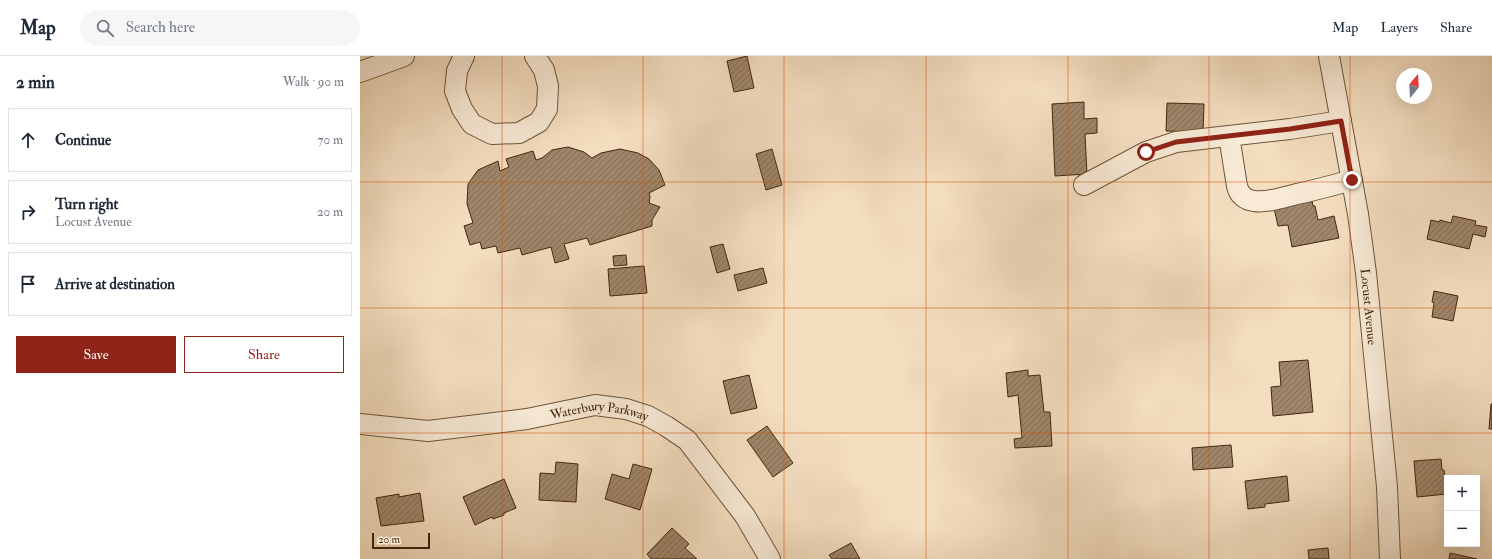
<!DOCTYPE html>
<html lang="en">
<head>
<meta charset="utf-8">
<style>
	body { margin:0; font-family:"IM FELL Double Pica",serif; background:#f6f6f7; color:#1f2937 }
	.controls { position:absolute; right:12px; bottom:12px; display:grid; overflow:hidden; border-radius:0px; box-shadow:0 4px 16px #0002 }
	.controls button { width:36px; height:36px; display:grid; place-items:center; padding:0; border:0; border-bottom:1px solid #e0e1e3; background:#fff; color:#1f2937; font:20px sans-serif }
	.compass { position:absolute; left:1036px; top:12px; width:36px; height:36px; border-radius:50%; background:#fff; box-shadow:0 4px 16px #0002; rotate:18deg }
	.scale { position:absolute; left:12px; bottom:10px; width:58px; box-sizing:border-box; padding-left:4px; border:2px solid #43270c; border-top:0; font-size:11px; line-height:14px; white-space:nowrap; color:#43270c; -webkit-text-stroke:3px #f8ead6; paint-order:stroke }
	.stop { position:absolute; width:12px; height:12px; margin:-9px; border:3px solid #8f2418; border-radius:50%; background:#fff }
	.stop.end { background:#8f2418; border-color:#fff; box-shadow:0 1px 4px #0008 }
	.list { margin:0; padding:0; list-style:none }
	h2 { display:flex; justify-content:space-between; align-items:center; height:52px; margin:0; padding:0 16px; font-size:17px }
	h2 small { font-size:13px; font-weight:400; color:#747a83 }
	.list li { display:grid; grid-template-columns:26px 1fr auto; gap:12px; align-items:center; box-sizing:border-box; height:64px; margin:0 8px 8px; padding:0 8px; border:1px solid #e0e1e3; border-radius:0px }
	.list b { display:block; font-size:15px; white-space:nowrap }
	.list p { margin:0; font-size:13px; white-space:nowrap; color:#747a83 }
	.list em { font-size:13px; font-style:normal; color:#747a83 }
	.actions { display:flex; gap:8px; padding:12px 16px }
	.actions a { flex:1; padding:9px 0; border:1px solid #8f2418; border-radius:0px; text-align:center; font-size:14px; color:#8f2418 }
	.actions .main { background:#8f2418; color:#fff }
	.icon { flex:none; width:22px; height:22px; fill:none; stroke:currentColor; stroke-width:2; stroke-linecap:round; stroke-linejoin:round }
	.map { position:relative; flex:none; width:1132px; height:503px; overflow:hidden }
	header { display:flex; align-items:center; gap:24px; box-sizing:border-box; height:56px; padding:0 20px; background:#fff; border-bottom:1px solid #e0e1e3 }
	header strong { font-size:19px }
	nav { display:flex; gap:22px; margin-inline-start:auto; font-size:14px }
	.search { width:280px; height:36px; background:#f6f6f7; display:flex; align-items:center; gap:10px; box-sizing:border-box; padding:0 14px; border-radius:22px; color:#747a83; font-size:15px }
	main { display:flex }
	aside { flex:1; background:#fff }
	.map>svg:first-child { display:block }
	.building { fill:url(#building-hatch); stroke:#43270c }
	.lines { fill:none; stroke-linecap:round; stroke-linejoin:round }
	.minor-casing { stroke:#6f5539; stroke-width:22 }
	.minor { stroke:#f8ead6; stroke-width:20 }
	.route { stroke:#8f2418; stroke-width:5 }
	.grid { fill:none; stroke:#d8540c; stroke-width:1; stroke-opacity:0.55 }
	.labels { text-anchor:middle; stroke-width:3; stroke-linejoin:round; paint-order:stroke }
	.street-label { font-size:13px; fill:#43270c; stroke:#f8ead6 }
</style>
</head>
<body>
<header>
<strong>Map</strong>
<div class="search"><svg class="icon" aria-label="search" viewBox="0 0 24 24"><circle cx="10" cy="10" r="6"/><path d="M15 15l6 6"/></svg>Search here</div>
<nav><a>Map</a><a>Layers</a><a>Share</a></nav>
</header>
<main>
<aside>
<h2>2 min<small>Walk · 90 m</small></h2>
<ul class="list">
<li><svg class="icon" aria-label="ahead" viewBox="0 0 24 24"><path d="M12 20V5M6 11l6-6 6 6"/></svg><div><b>Continue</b></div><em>70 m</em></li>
<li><svg class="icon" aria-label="right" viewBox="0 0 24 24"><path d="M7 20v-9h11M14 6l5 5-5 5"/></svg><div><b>Turn right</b><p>Locust Avenue</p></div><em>20 m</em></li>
<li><svg class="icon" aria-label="arrive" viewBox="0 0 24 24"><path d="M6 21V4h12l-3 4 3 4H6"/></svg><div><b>Arrive at destination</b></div></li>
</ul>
<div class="actions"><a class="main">Save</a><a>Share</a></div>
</aside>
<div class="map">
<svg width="1132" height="503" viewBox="0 0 1132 503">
	<defs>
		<pattern id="building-hatch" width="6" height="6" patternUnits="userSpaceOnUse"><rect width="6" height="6" fill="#9f866a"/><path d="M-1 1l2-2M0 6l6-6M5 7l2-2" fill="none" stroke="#836e56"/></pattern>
	</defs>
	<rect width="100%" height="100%" fill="#f4dec0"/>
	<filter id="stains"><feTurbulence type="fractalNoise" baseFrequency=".005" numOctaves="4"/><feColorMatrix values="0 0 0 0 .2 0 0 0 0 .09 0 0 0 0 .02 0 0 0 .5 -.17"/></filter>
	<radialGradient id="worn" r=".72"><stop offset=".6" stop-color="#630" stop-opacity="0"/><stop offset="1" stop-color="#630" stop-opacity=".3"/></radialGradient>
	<path class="building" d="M387 0 394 32 374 36 367 5Z
		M724 46V63L737 62V77L725 78 727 118 695 120 692 48Z
		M807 47 844 48 843 76 806 75Z
		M208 91 224 96 232 102 241 97 260 93 278 97 289 103 299 114 305 129 289 137 290 141 289 147 300 151 292 164V170L230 189 227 182 204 188 209 203 195 207 191 191 162 199 160 192 138 197 136 190 122 193 120 186 110 189 104 170 113 167 107 148 108 128 118 114 138 105 140 115 149 111 146 103 173 95 176 104 182 102 192 94Z
		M412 93 422 129 406 134 396 98Z
		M952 145 953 150H955L958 164 974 160 979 182 932 191 928 169 918 170 914 152Z
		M1093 160 1116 165 1115 169 1127 171 1125 181 1113 178 1109 193 1067 183 1071 164 1079 166 1080 164 1091 167Z
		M363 188 370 213 357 217 350 191Z
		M266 199 267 209 254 210 253 200Z
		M284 210 287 237 250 240 248 213Z
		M403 212 407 227 378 235 374 219Z
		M1074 235 1098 240 1093 265 1072 261 1074 247 1072 246Z
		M948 304 953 356 913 360 911 331 921 330 919 306Z
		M668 314V320L680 319 684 356H690L692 390 655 392 654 383 662 382 658 339 648 341 646 317Z
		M389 319 397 352 371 358 363 325Z
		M1131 348H1132V373H1129Z
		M407 370 433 407 413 421 387 384Z
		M871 389 873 411 833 414 832 392Z
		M1081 403 1082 414H1084L1085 422 1088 421 1087 422V438L1057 441 1054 405Z
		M196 406 218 408 216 446 179 444 180 417 195 418Z
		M273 408 292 413 280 454 245 443 252 418 269 423Z
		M927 420 929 445 905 448V451L888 453 885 425Z
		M144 423 156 452 144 457V459L133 463 132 461 115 469 103 441Z
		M60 437 64 465 21 470 16 442 39 438V441Z
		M312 472 329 488 325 492 337 503H291L287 498Z
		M491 487 500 503H472L469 499Z
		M968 492 969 503H949L948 494Z
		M1090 497 1117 503H1089Z"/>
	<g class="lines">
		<defs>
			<g id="minor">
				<path d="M104 0 97 15 95 35 102 53 112 68 132 78 159 77 179 66 187 53 188 30 184 14 175 0"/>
				<path id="s1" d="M969 0 998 158 1006 217 1027 431 1030 503"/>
				<path d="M0 16 44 0"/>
				<path d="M869 80 877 130C879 139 885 144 894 145 908 147 924 141 937 138 956 134 974 129 992 124"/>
				<path d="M724 129 786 96 816 86 930 73 981 65"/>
				<path id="s2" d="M0 368 68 375 167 363 235 349 266 353 288 360 306 370 327 384 385 460 410 503"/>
			</g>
		</defs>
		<use href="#minor" class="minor-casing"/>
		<use href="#minor" class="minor"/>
	</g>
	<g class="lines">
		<path class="route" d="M786 96 816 86 930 73 981 65 992 124"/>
	</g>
	<path class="grid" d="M142 0V503M283 0V503M424 0V503M566 0V503M708 0V503M849 0V503M990 0V503M0 126H1132M0 252H1132M0 377H1132"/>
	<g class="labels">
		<g class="street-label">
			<text dy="5" stroke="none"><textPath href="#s1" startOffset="254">Locust Avenue</textPath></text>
			<text dy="5" stroke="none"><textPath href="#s2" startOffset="242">Waterbury Parkway</textPath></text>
		</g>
	</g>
	<rect width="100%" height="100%" filter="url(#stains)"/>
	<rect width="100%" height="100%" fill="url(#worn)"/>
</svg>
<div class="controls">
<button>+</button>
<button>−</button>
</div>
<svg class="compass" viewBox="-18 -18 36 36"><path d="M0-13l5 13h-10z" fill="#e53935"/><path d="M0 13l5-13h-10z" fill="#747a83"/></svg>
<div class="scale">20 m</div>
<div class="stop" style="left:786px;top:96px"></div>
<div class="stop end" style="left:992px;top:124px"></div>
</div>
</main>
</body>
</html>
